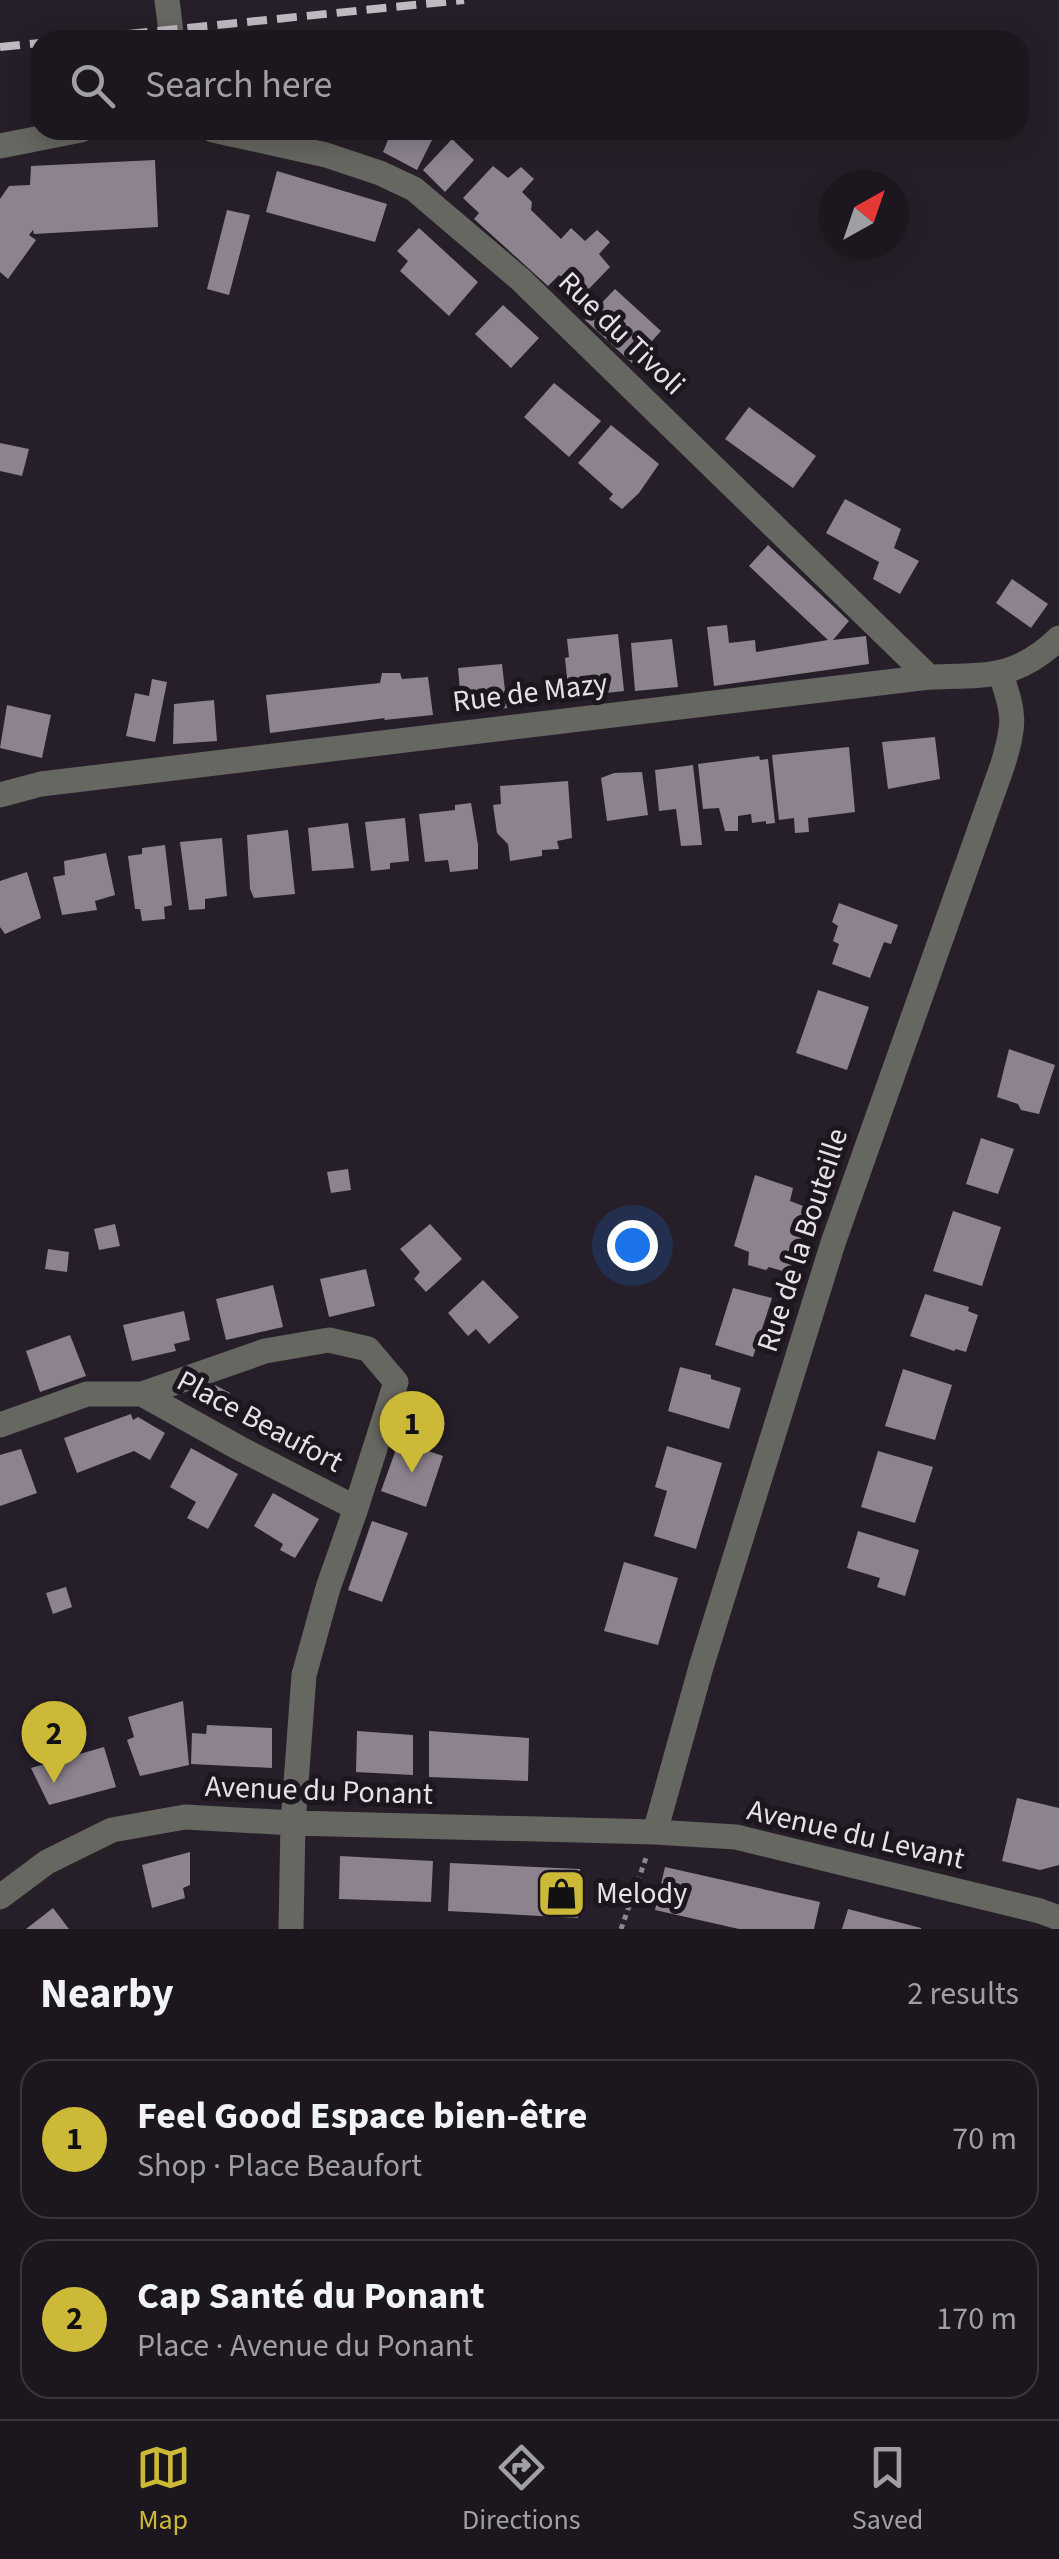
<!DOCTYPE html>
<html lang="en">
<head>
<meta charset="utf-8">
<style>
	body { margin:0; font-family:"Source Sans 3",sans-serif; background:#29242c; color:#f1f3f6 }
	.compass { position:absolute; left:819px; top:170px; width:90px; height:90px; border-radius:50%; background:#1c171f; box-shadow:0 5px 25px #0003; rotate:40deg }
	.you { position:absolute; left:632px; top:1245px; width:35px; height:35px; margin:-25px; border:8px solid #fff; border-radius:50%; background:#1a73e8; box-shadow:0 0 0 15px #1a73e833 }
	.badge { display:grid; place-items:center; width:65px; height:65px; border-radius:50%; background:#ccb938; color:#111; font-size:32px; font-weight:700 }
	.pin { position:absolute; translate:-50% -82px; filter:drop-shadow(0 2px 5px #0008) }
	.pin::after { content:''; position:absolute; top:52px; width:35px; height:30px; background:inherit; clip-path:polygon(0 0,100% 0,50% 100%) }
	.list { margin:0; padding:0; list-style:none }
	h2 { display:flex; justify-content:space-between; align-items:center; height:130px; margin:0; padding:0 40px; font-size:42px }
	h2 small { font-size:32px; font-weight:400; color:#a09fa4 }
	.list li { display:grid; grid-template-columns:65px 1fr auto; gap:30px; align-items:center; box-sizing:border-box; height:160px; margin:0 20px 20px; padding:0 20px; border:2px solid #3a363d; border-radius:30px }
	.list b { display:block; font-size:38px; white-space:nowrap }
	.list p { margin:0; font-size:32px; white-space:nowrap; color:#a09fa4 }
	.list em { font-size:32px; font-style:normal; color:#a09fa4 }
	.icon { flex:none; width:55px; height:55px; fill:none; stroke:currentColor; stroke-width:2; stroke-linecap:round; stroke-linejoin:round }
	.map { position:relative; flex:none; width:1059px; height:1929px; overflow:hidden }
	.search { position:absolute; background:#1c171f; box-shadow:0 5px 25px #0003; left:30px; right:30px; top:30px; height:110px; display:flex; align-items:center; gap:25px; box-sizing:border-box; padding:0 35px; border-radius:30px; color:#a09fa4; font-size:38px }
	.sheet { height:490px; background:#1c171f }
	nav { display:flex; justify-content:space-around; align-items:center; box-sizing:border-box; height:140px; border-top:2px solid #3a363d; background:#1c171f; font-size:28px; color:#a09fa4 }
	nav a { display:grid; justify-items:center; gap:5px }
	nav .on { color:#ccb938 }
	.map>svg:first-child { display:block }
	.building { fill:#8c838f }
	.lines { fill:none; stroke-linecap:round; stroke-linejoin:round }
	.path { stroke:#8c868e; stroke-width:5; stroke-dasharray:5 5; stroke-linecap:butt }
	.minor { stroke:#676761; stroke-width:25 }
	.tertiary { stroke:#676761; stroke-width:25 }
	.rail { stroke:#c0bac2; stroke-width:8; stroke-dasharray:20 10; stroke-linecap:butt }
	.labels { text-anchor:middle; stroke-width:10; stroke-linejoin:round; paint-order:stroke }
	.street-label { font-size:30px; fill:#e6e1e8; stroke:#1d161f }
	.poi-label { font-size:30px; fill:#e6e1e8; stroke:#1d161f; text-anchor:start }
</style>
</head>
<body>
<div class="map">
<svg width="1059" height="1929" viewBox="0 0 1059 1929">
	<rect width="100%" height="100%" fill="#261f29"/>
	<path class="building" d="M392 130H437L417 170 383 152Z
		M452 139 474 160 445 192 423 170Z
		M155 160 158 227 34 234 33 230 29 235 36 240 8 279 0 272V199L9 186 30 185 31 166Z
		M493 166 508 178 521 167 534 179 522 192 532 202 531 210 561 239 571 228 585 241 597 230 610 242 599 254 610 267 583 295 559 275 548 286 474 219 479 213 463 198Z
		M277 171 387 204 375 242 266 212Z
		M227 210 250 215 229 295 207 289Z
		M419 228 478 282 449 316 400 271 408 261 397 251Z
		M615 289 661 331 632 363 585 320Z
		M503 305 539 338 511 368 475 334Z
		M554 383 601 421 569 457 524 417Z
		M749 407 816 456 793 488 725 439Z
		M611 425 659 464 639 493 622 509 609 499 613 494 578 463Z
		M0 443 29 449 22 476 0 471Z
		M845 499 901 529 894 548 919 561 900 594 873 579 879 562 826 533Z
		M768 545 849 621 833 640 866 636 869 664 714 686 707 627 727 625 729 643 755 640 756 652 828 640 749 566Z
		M1012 579 1048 604 1031 628 996 603Z
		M618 634 624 691 569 697 565 658 569 657 567 639Z
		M672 639 678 687 635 691 631 643Z
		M502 664 507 708 462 713 458 668Z
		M382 673H400L402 679 428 677 433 715 384 720 385 718 270 733 266 695 380 683Z
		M152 679 167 682 155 742 126 736 135 693 149 696Z
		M214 700 217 741 173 744 174 704Z
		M7 705 51 715 42 758 0 748Z
		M935 737 940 779 888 789 882 742Z
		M849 747 855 812 808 818 809 832 795 833 794 818 779 820 772 755Z
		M759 756 760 760 768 759 775 823 766 824V821L752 823 751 814 738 816V831H725L719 808 703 809 698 764Z
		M693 765 702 845 681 846 676 809 659 811 655 770Z
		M642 772 648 815 607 821 601 778 614 773Z
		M568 781 572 838 557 841 559 849 542 850V856L510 861 508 844 497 833 493 805 501 804 500 786Z
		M471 803 478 845V869L450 872 448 860 425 862 419 814 455 810V805Z
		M405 818 409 861 390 863V869L371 871 365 822Z
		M348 823 354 868 312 871 308 828Z
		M288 830 295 894 254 898 250 889 247 835Z
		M222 838 227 896 205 899V909L189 910 180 842Z
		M165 845 172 905 164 907 165 919 142 921 140 909H135L128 856 142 854V848Z
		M106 853 115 895 95 901 97 910 62 915 53 877 65 875 64 861Z
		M27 872 41 918 5 934 0 927V881Z
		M839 903 898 925 891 944 884 942 870 978 832 964 839 944 833 941 838 926 832 922Z
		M818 990 869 1007 847 1070 796 1053Z
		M1009 1049 1055 1065 1039 1114 1021 1110 1018 1104 997 1097Z
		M981 1138 1014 1149 998 1194 966 1184Z
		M348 1169 351 1190 331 1193 327 1172Z
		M755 1175 793 1188 790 1201 811 1209 789 1273 769 1267 766 1270 748 1265 749 1252 734 1246Z
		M953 1211 1001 1227 982 1286 933 1271Z
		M115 1224 120 1246 99 1250 94 1229Z
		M430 1224 462 1259 426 1292 414 1279 420 1272 400 1249Z
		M48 1249 69 1252 67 1272 45 1269Z
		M366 1269 375 1306 329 1317 320 1279Z
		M483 1280 519 1317 489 1344 476 1329 468 1336 448 1313Z
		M273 1285 283 1327 226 1340 216 1299Z
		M733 1288 772 1298 753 1357 715 1345Z
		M925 1294 969 1307 968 1311 978 1315 966 1352 956 1349 954 1351 910 1336Z
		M184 1311 190 1340 174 1344 176 1351 132 1361 123 1325Z
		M70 1335 86 1376 40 1392 26 1351Z
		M680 1367 711 1375V1379L741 1388 729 1429 668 1411Z
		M903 1369 952 1385 935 1440 885 1426Z
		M215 1385 230 1393 221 1409 206 1400Z
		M131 1414 133 1420 138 1417 165 1433 150 1460 134 1451 77 1473 64 1438Z
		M399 1441 443 1456 426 1507 381 1491Z
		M667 1446 722 1463 696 1549 654 1536 667 1491 655 1487Z
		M191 1448 238 1474 208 1529 187 1518 196 1502 170 1487Z
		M21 1449 37 1493 0 1506V1455Z
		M878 1451 933 1467 915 1523 861 1507Z
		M273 1493 319 1519 295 1558 280 1550 283 1544 254 1526Z
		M372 1521 408 1533 382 1602 348 1590Z
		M858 1531 919 1550 905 1596 877 1587 880 1578 847 1568Z
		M624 1562 678 1578 658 1645 604 1631Z
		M66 1587 72 1607 53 1614 46 1593Z
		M183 1701 189 1765 140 1776 127 1740 134 1737 128 1717Z
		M207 1725 272 1728V1768L191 1764 192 1733 206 1734Z
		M357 1731 413 1735V1775L356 1772Z
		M429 1731 529 1738 528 1781 429 1777Z
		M104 1747 116 1787 49 1805 31 1768Z
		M1017 1798 1059 1808V1865L1040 1870 1002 1861Z
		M190 1852V1885L183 1888 185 1898 152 1908 142 1865Z
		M340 1856 433 1861 431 1902 339 1899Z
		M450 1863 580 1869 578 1918 448 1911Z
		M665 1867 820 1902 814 1929H739L655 1910Z
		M53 1908 69 1929H26Z
		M848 1909 921 1928V1929H842Z"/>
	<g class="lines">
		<path class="path" d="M621 1929 646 1858"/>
		<path class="minor" d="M167 0 172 40
			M213 130 326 155 380 173 414 189 520 279 929 677
			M0 146 81 130
			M142 1394 239 1448 356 1508
			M0 1425 87 1394H142L265 1351 329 1340 368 1349 396 1382 356 1508 328 1588 304 1675 293 1823 291 1929
			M655 1832 701 1667 833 1243 1003 764C1015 723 1015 715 1001 675
			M0 1897 47 1862 112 1830 185 1817 293 1823 655 1832 736 1837 1040 1911 1059 1918"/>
		<path class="tertiary" d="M0 795 41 784 929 677C985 675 1016 680 1059 638"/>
		<path class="rail" d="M68 40 464 0
			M0 47 40 43"/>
	</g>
	<defs>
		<symbol id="shop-square" viewBox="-11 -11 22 22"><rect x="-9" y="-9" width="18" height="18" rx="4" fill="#ccb938" stroke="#1d161f"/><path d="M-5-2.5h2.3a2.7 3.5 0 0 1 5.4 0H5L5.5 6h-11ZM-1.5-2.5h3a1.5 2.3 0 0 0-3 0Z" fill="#111"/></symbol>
	</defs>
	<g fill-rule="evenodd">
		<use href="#shop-square" x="534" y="1866" width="55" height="55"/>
	</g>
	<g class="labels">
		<g class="street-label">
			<text transform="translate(622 333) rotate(44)" y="10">Rue du Tivoli</text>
			<text transform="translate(530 692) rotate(-7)" y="10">Rue de Mazy</text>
			<text transform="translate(802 1240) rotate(-72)" y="10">Rue de la Bouteille</text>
			<text transform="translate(260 1421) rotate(28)" y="10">Place Beaufort</text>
			<text transform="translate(319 1790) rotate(2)" y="10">Avenue du Ponant</text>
			<text transform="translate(856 1834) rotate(13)" y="10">Avenue du Levant</text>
		</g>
		<g class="poi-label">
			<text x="596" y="1903">Melody</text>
		</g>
	</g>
</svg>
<svg class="compass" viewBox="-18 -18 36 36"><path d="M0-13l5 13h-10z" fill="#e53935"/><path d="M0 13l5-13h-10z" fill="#a09fa4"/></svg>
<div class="you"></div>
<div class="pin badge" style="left:412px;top:1473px">1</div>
<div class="pin badge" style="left:54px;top:1783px">2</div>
<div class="search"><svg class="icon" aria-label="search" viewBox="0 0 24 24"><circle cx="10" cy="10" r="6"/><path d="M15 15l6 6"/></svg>Search here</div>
</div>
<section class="sheet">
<h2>Nearby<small>2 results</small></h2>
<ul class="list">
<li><span class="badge">1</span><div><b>Feel Good Espace bien-être</b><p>Shop · Place Beaufort</p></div><em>70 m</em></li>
<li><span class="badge">2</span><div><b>Cap Santé du Ponant</b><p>Place · Avenue du Ponant</p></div><em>170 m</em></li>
</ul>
</section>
<nav>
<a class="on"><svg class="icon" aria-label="map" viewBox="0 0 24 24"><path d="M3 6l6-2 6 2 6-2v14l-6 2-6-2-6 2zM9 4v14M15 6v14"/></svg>Map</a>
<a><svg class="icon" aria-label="directions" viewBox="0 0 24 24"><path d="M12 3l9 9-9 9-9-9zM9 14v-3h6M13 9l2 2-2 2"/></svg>Directions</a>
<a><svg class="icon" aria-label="saved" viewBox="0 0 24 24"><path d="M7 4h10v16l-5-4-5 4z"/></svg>Saved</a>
</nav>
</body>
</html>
